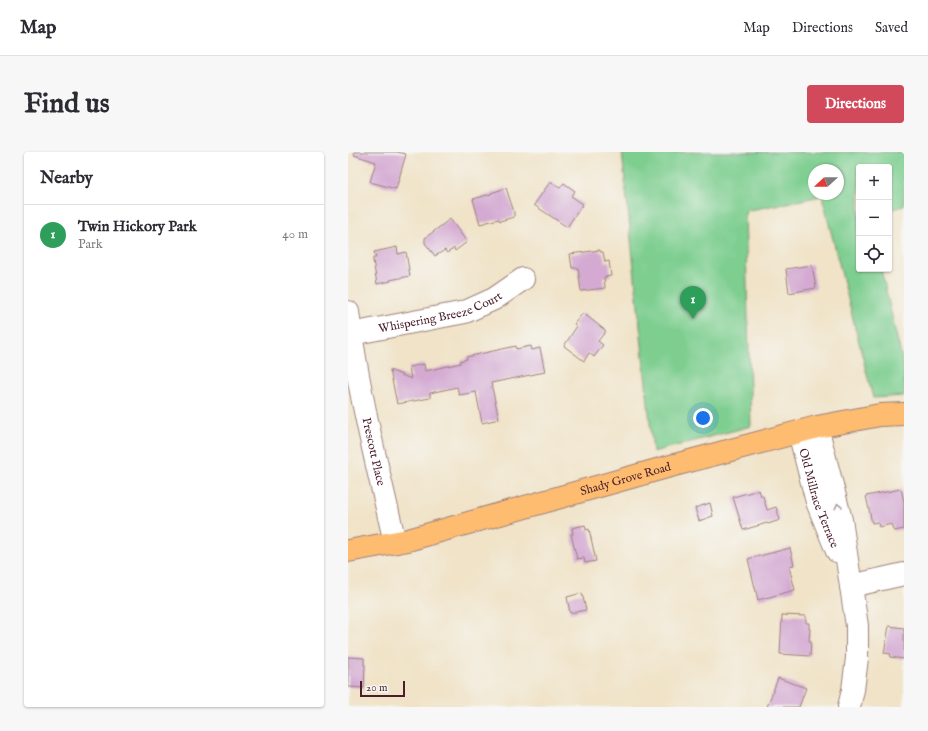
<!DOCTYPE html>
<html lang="en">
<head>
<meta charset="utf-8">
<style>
	body { margin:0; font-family:"IM FELL English",serif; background:#f7f7f7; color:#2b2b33 }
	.controls { position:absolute; right:12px; top:12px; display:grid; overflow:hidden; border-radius:4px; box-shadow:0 1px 3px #0004 }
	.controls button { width:36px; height:36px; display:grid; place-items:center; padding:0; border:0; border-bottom:1px solid #e1e1e2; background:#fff; color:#2b2b33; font:20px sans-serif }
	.compass { position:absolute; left:460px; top:12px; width:36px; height:36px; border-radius:50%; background:#fff; box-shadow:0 1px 3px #0004; rotate:249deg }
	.scale { position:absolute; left:12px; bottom:10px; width:45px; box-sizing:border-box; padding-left:4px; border:2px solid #4a1f2b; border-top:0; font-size:11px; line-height:14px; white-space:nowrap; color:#4a1f2b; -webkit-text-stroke:3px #f6f6f2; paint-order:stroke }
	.you { position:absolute; left:355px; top:266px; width:14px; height:14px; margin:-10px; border:3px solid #fff; border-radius:50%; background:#1a73e8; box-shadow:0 0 0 6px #1a73e833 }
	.badge { display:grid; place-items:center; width:26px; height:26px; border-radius:50%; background:#d1495b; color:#fff; font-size:13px; font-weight:700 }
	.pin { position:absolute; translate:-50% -33px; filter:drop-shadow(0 1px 2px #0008) }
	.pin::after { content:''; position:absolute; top:21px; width:14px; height:12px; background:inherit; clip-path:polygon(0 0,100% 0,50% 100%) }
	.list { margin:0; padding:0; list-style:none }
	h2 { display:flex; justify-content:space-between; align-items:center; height:52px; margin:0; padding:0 16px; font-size:17px }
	h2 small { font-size:13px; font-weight:400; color:#7c7c81 }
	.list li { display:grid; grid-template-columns:26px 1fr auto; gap:12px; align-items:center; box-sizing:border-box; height:60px; padding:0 16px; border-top:1px solid #e1e1e2 }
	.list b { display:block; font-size:15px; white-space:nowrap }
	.list p { margin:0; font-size:13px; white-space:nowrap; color:#7c7c81 }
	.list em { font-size:13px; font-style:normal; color:#7c7c81 }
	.icon { flex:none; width:22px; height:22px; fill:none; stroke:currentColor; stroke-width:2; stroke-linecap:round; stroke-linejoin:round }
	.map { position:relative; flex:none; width:556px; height:555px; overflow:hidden; border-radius:4px }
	header { display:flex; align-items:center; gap:24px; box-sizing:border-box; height:56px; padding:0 20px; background:#fff; border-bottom:1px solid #e1e1e2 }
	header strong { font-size:19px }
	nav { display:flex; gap:22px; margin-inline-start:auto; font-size:14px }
	.intro { display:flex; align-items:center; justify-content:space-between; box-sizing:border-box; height:96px; padding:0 24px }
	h1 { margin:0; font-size:28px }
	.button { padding:10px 18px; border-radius:4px; background:#d1495b; color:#fff; font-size:14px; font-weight:700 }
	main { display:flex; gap:24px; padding:0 24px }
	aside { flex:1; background:#fff; border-radius:4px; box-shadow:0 1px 3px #0004 }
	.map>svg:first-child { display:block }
	.green { fill:#7dce8f; stroke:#64765d; fill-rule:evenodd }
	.building { fill:#d4aad3 }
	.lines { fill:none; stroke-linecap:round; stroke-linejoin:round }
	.minor-casing { stroke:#9d817a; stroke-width:24 }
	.major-casing { stroke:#9d817a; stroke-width:24 }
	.minor { stroke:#fff; stroke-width:22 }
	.major { stroke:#febc70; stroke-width:22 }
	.oneway { stroke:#ae9aa0 }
	.labels { text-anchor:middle; stroke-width:3; stroke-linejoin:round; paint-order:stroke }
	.street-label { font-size:12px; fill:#4a1f2b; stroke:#f6f6f2 }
</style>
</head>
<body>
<header>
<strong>Map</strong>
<nav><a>Map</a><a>Directions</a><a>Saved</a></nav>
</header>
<div class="intro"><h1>Find us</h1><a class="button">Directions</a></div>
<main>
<aside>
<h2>Nearby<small></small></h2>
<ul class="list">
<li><span class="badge" style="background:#2e9e5b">1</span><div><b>Twin Hickory Park</b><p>Park</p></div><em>40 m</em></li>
</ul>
</aside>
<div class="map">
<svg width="556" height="555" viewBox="0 0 556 555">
	<rect width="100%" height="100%" fill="#f6f6f2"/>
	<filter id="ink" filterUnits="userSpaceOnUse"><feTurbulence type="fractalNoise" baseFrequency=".025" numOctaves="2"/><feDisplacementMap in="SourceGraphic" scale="8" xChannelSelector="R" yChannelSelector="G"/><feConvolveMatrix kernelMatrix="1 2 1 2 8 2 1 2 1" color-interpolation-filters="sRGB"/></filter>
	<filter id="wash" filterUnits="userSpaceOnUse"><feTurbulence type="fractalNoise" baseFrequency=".012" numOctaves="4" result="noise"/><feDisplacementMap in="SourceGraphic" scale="16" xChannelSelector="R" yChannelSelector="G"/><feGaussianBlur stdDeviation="0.9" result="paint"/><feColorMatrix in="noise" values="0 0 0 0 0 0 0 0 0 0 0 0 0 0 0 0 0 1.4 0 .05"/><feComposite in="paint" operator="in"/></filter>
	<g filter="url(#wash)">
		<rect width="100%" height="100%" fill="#f0e3c8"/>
		<path class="green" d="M274 0H556V54L541 58V15H511V117H533L556 216V244L525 246 474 44 397 59 403 274 305 300ZM466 18H490V42H466Z"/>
		<g id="blocks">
			<path class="building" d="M6 0H49L58 2 48 37 22 30 28 10 6 3Z
				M202 30 212 36 216 31 227 39 223 44 235 52 219 75 186 53Z
				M158 36 166 60V65L152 69 151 67 132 72 125 47 143 42V41Z
				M102 67 119 90 107 99 106 96 99 101 97 98 87 104 77 91V86Z
				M49 95 50 102 58 100 62 124 42 128 43 129 29 132 25 108V106H28L26 100Z
				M252 98V100H255L257 110 261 109 263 124 256 125 257 136 233 139 230 116H224L222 102Z
				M464 113 468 136 441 141 438 117Z
				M235 161 258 179 250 189 255 193 246 205 241 201 236 209 216 194 229 174 226 172Z
				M168 194V197L183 194 184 198 192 196 197 220 143 231 151 267 134 271 128 240 111 243 109 235 82 241V246L49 252 42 218 63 227 61 215 76 212 77 219 113 211 112 209 119 207 118 205Z
				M553 337 556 350V377L546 379 544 372 531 375 530 370 524 371 518 344Z
				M411 338 413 344H415L419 358 428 355 432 368 420 372 419 371 395 378 385 345Z
				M362 351 365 364 351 369 347 356Z
				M237 373 238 378 241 377 248 409 237 411 236 406 229 407 223 382H225L224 376Z
				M442 396 446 413 441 414 447 438 410 448 400 407Z
				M234 441 238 458 222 461 219 445Z
				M434 463 458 464V471H461V477H462L461 489H463L462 504 432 502Z
				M541 474 556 476V507L542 505 543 502 536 501Z
				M0 505 16 506V513H17L16 536 0 535Z
				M430 526 458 536 451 555H419Z"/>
		</g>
	</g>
	<g filter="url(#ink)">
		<use href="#blocks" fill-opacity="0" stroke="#9d817a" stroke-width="1"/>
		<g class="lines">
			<defs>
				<g id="minor">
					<path id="s1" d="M0 160C10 238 29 314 47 390"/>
					<path id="s2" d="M3 182 117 160 146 147 175 127"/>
					<path d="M469 275 493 368 509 474V506L505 538 501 555"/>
					<path id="s3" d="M451 280 469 350 489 399"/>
					<path d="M503 434 556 422"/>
				</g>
				<g id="major">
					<path id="s4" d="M0 399 60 388 319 315 469 275 532 263 556 262"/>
				</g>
			</defs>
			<use href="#minor" class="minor-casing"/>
			<use href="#major" class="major-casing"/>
			<use href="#minor" class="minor"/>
			<use href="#major" class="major"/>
		</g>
		<defs><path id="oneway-chevron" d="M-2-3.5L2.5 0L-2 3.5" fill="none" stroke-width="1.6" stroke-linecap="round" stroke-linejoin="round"/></defs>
		<use class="oneway" href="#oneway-chevron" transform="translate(490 354) rotate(-104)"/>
	</g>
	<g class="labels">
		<g class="street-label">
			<text dy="4" stroke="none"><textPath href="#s2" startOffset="92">Whispering Breeze Court</textPath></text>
			<text dy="4" stroke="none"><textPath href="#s1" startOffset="142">Prescott Place</textPath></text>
			<text dy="4" stroke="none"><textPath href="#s4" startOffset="287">Shady Grove Road</textPath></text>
			<text dy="4" stroke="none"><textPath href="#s3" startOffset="69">Old Millrace Terrace</textPath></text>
		</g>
	</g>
</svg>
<div class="controls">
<button>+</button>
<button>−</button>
<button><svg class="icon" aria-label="locate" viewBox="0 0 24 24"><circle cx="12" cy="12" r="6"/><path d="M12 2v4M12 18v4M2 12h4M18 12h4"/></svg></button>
</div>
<svg class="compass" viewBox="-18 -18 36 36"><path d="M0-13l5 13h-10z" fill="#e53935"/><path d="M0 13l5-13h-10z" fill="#7c7c81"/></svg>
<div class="scale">20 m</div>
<div class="you"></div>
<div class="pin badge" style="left:345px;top:167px;background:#2e9e5b">1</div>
</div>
</main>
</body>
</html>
